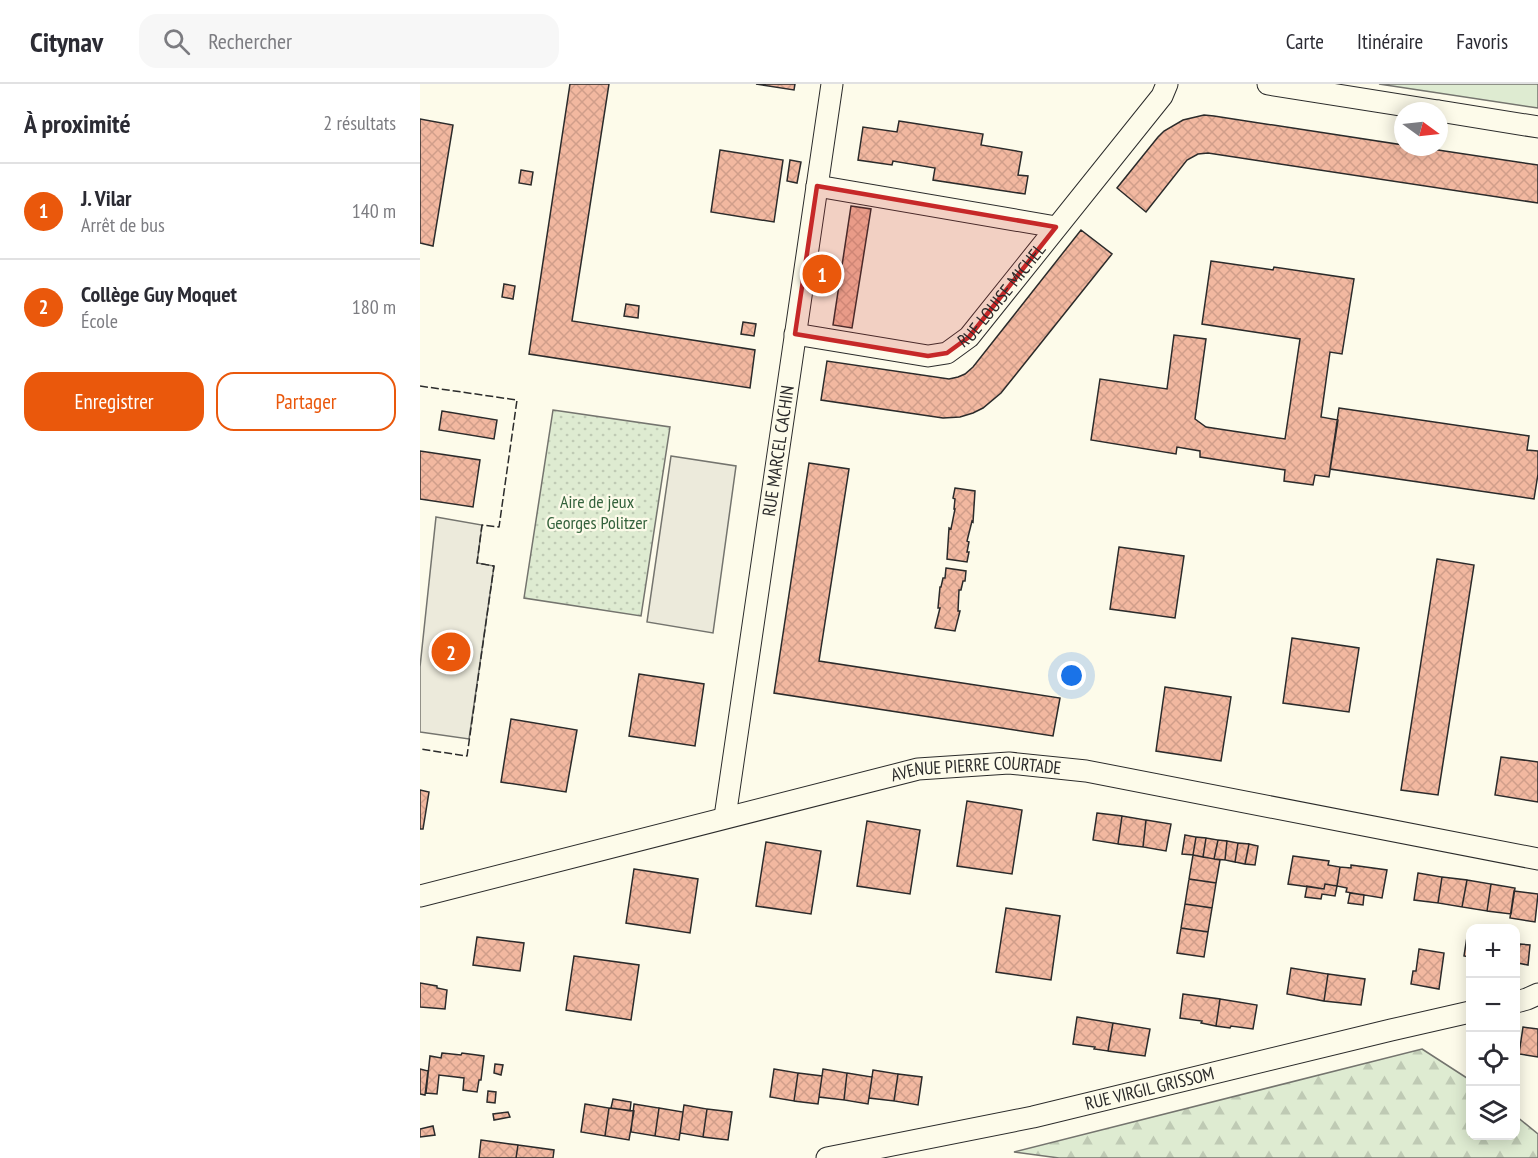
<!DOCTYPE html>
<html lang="fr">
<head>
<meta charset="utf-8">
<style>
	body { margin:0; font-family:"PT Sans Narrow",sans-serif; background:#f7f7f7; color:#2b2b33 }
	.controls { position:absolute; right:18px; bottom:18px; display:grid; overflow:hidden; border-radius:12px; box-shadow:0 3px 15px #0003 }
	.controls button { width:54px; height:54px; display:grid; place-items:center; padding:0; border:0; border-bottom:2px solid #e1e1e2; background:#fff; color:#2b2b33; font:30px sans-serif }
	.compass { position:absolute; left:974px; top:18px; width:54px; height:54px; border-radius:50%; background:#fff; box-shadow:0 3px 15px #0003; rotate:105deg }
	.you { position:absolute; left:652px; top:592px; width:21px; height:21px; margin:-15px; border:4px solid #fff; border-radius:50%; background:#1a73e8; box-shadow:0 0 0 9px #1a73e833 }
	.badge { display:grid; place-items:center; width:39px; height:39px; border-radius:50%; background:#ea580c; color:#fff; font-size:20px; font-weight:700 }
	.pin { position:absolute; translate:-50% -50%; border:3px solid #fff; box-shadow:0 2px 6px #0006 }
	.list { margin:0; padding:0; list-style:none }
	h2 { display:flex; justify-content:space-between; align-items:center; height:78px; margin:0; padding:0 24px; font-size:26px }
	h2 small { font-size:20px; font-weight:400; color:#7c7c81 }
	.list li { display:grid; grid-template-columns:39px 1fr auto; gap:18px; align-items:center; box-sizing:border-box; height:96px; padding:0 24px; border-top:2px solid #e1e1e2 }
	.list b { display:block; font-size:22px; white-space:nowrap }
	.list p { margin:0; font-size:20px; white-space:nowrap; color:#7c7c81 }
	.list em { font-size:20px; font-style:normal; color:#7c7c81 }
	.actions { display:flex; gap:12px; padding:18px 24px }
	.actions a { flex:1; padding:14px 0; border:2px solid #ea580c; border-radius:18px; text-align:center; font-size:21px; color:#ea580c }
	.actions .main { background:#ea580c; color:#fff }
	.icon { flex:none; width:33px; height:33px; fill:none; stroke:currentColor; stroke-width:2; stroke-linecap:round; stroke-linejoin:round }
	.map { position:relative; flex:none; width:1118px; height:1074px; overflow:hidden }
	header { display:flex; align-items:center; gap:36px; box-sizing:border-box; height:84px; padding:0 30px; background:#fff; border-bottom:2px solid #e1e1e2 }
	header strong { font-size:28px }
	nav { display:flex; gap:33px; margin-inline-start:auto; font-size:21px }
	.search { width:420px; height:54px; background:#f7f7f7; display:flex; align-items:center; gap:15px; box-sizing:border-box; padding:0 21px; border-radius:18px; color:#7c7c81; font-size:22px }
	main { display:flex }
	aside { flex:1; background:#fff }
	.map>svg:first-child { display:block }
	.grass { fill:#deebd1; stroke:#74746e; stroke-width:1.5 }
	.forest { fill:url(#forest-firs); stroke:#74746e; stroke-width:1.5 }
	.park { fill:url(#park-dots); stroke:#74746e; stroke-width:1.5 }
	.parking { fill:#eceadb; stroke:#74746e; stroke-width:1.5 }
	.building { fill:url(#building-cross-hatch); stroke:#2b2b2b; stroke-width:1.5 }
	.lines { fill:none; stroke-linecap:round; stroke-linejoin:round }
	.street-casing { stroke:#2b2b2b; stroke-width:23 }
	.street { stroke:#fdfbea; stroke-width:21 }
	.fence { stroke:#2b2b2b; stroke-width:1.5; stroke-dasharray:8 3; stroke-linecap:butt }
	.marked { fill:#c62828; fill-opacity:0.2; stroke:#c62828; stroke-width:4.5; stroke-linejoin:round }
	.labels { text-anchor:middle; stroke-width:4.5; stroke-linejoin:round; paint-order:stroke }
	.street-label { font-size:18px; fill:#2b2b2b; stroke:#fdfbea }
	.park-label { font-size:18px; fill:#34623c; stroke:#fdfbea }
</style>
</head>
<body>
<header>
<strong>Citynav</strong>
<div class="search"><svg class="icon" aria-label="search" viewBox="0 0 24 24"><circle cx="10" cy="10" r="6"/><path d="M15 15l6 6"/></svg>Rechercher</div>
<nav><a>Carte</a><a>Itinéraire</a><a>Favoris</a></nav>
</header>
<main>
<aside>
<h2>À proximité<small>2 résultats</small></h2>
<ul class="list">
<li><span class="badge">1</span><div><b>J. Vilar</b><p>Arrêt de bus</p></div><em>140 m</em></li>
<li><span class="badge">2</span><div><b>Collège Guy Moquet</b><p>École</p></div><em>180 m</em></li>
</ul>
<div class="actions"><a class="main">Enregistrer</a><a>Partager</a></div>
</aside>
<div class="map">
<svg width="1118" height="1074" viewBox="0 0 1118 1074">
	<defs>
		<pattern id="forest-firs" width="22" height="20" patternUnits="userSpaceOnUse" patternTransform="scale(1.5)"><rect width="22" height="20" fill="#deebd1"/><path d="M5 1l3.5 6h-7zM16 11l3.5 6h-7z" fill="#bfcab4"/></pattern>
		<pattern id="park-dots" width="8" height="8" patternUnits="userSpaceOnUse" patternTransform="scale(1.5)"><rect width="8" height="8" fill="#deebd1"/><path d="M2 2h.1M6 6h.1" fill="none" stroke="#bfcab4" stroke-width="1.8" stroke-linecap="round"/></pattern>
		<pattern id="building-cross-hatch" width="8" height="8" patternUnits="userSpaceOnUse" patternTransform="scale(1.5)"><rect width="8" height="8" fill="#f2b8a0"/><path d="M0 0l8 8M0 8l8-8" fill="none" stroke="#d09e8a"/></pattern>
	</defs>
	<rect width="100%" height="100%" fill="#fdfbea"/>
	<path class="grass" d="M959 0H1118V24Z"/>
	<path class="forest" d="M1002 965 1050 996V1052H1096V1032L1118 1050V1074H639L594 1068Z"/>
	<path class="park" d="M133 326 250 343 221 532 104 514Z"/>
	<path class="parking" d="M251 372 316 382 293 549 227 538Z
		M16 433 62 441 57 479 74 482 49 655 0 648V583Z"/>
	<path class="building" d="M150 0H189L152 237 335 266 330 304 109 270Z
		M336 0H375L374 6Z
		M784 31 794 32 983 61V63H998L1118 81V119L788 69 778 70 767 76 726 128 697 104 738 53 744 47 763 36Z
		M0 35 33 41 13 162 0 159Z
		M479 37 563 50 561 61 602 68 598 91 608 92 605 110 513 96 515 84 473 77 472 81 438 76 443 43 477 48Z
		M300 66 363 76 354 138 291 128Z
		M370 76 381 78 377 99 367 97Z
		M101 86 113 88 111 101 99 99Z
		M431 122 451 125 432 244 413 241Z
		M661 146 692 170 581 309 563 324 553 329 540 333 523 334 401 316 407 277 529 295 538 293 545 290 553 283Z
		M791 177 853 186 854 183 934 195 922 270 910 268 901 333 918 336 909 393 895 391 893 401 864 397 865 386 780 373V367L757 363 756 370 671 356 680 295 747 305 754 251 786 255 775 335 786 343 865 355 880 255 782 240Z
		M84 200 95 202 93 215 82 213Z
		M206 220 219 222 218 234 204 232Z
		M323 238 336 240 334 252 321 250Z
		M919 324 1109 352 1107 366 1118 367V390L1114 415 910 385Z
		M22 327 77 336 74 355 19 346Z
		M0 367 60 376 53 423 0 415Z
		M389 379 429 385 399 577 640 614 633 652 354 609Z
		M535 404 555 407 553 438 552 437 547 457 549 458 547 468H549L547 478 527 475 529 444 531 445 535 425H534L535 415 533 414Z
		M699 463 764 472 755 534 690 525Z
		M1017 475 1054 481 1018 711 981 706Z
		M526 484 546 487 545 497H543L541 506H539L538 527H540L535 547 515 544 520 524H518L520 503H521L523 494H525Z
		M872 554 939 564 929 628 863 619Z
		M219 590 284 600 275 662 209 652Z
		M745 603 811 613 801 677 736 667Z
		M91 635 157 646 146 708 81 698Z
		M1081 673 1118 678V718L1075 711Z
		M0 706 9 708 3 745H0Z
		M547 717 602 726 592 790 537 782Z
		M677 729 702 732 698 760 673 756Z
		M702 732 726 736 723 763 698 760Z
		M726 736 751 740 746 767 723 763Z
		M447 737 500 746 490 810 437 802Z
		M765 751 776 753 773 771 762 770Z
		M776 753 786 754 783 773 773 771Z
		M786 754 798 756 794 775 783 773Z
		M798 756 807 757 805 776 794 775Z
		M807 757 818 759 815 778 805 776Z
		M346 758 401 767 391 830 336 822Z
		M818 759 829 760 825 780 815 778Z
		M829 760 838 762 835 781 825 780Z
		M773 771 800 776 796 799 769 795Z
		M873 772 909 777 908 781 920 783 917 802 905 800 904 805 868 800Z
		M931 781 967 786 962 814 926 808 927 804 917 802 920 783 931 784Z
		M214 785 278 795 270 849 206 839Z
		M998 789 1022 793 1018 819 994 816Z
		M1022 793 1047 796 1042 823 1018 819Z
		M769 795 796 799 792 824 765 820Z
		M1047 796 1071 800 1067 827 1042 823Z
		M905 800 917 802 915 812 902 810 901 815 885 813 887 802 904 805Z
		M1071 800 1095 804 1091 830 1067 827Z
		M1094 807 1118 810 1115 838 1090 834Z
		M930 809 944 811 943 821 928 819Z
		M765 820 792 824 788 848 761 844Z
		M586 824 640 832 631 896 576 888Z
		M761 844 788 848 784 873 757 869Z
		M57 853 104 859 100 887 53 881Z
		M1047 853H1050V873L1044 872Z
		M1100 860 1110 861 1108 881 1097 879Z
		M999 865 1024 869 1019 905 991 900 993 887H996Z
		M154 872 219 881 211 936 146 926Z
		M871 884 908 890 904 917 867 910Z
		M908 890 945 895 941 921 904 917Z
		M0 899 17 902V904L27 906 25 925 0 923Z
		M763 910 800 915 796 942 781 939 782 937 760 934Z
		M800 915 837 921 833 945 811 942 810 944 796 942Z
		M657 933 693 939 688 967 674 965 675 963 653 960Z
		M693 939 730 945 725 972 688 967Z
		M1103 943 1118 945V973L1099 970Z
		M22 969 41 971 42 969 64 972 61 996H59L57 1008 43 1006 44 994 19 991 17 1010 6 1009 10 972 21 974Z
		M75 980 83 981 81 991 74 989Z
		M0 985 8 987 5 1011 0 1010Z
		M354 985 378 989 374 1017 350 1013Z
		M403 985 427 989 424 1016 399 1013Z
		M453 986 478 990 474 1017 449 1014Z
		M378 989 402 992 398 1020 374 1017Z
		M427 989 452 993 448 1020 424 1016Z
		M478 990 502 993 498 1021 474 1017Z
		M68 1007 76 1008 75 1019 67 1018Z
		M193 1015 211 1018 210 1027 191 1024Z
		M165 1020 189 1024 185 1052 161 1048Z
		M214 1020 239 1024 235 1052 211 1048Z
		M264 1021 287 1025 283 1053 260 1049Z
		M189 1024 214 1027 209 1056 185 1052Z
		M239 1024 263 1028 259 1056 235 1052Z
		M287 1025 312 1028 308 1056 283 1053Z
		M88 1028 90 1033 74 1036 73 1030Z
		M13 1042 15 1051 0 1053V1045Z
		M61 1056 98 1061 96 1074H59Z
		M98 1061 134 1066 133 1074H96Z"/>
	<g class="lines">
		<defs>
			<g id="street">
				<path d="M848 0 1018 27"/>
				<path d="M1019 27 1118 43"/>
				<path d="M397 102 636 143"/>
				<path id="s1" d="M375 250 508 272 527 269 549 253 742 12 747 0"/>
				<path id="s2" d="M305 733 412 0"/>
				<path id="s3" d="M0 812 498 685 589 679 666 687 1118 775"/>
				<path d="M1096 918 1107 915 1118 910"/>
				<path id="s4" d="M407 1074 613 1033 971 946 1050 928"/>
			</g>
		</defs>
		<use href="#street" class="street-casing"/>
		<use href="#street" class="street"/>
		<path class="fence" d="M0 302 97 316 79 443 62 441 57 479 74 482 47 672 0 665"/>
	</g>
	<path class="marked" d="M397 102 636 143 549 253 527 269 508 272 375 250Z"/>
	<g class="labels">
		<g class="street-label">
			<text dy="6" stroke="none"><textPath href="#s1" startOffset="234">RUE LOUISE MICHEL</textPath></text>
			<text dy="6" stroke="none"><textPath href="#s2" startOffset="370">RUE MARCEL CACHIN</textPath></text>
			<text dy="6" stroke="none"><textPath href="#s3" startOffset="572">AVENUE PIERRE COURTADE</textPath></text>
			<text dy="6" stroke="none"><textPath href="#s4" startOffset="330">RUE VIRGIL GRISSOM</textPath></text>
		</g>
		<g class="park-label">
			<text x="177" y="424">Aire de jeux<tspan x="177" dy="21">Georges Politzer</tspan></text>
		</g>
	</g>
</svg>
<div class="controls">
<button>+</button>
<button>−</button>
<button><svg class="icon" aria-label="locate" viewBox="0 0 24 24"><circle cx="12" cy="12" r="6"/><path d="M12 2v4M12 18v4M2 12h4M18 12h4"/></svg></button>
<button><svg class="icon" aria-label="layers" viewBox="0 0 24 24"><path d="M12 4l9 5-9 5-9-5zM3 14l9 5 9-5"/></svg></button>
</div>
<svg class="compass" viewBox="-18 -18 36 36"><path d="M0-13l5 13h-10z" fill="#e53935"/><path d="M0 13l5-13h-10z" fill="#7c7c81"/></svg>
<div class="you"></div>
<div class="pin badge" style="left:402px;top:190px">1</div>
<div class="pin badge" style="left:31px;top:568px">2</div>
</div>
</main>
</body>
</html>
